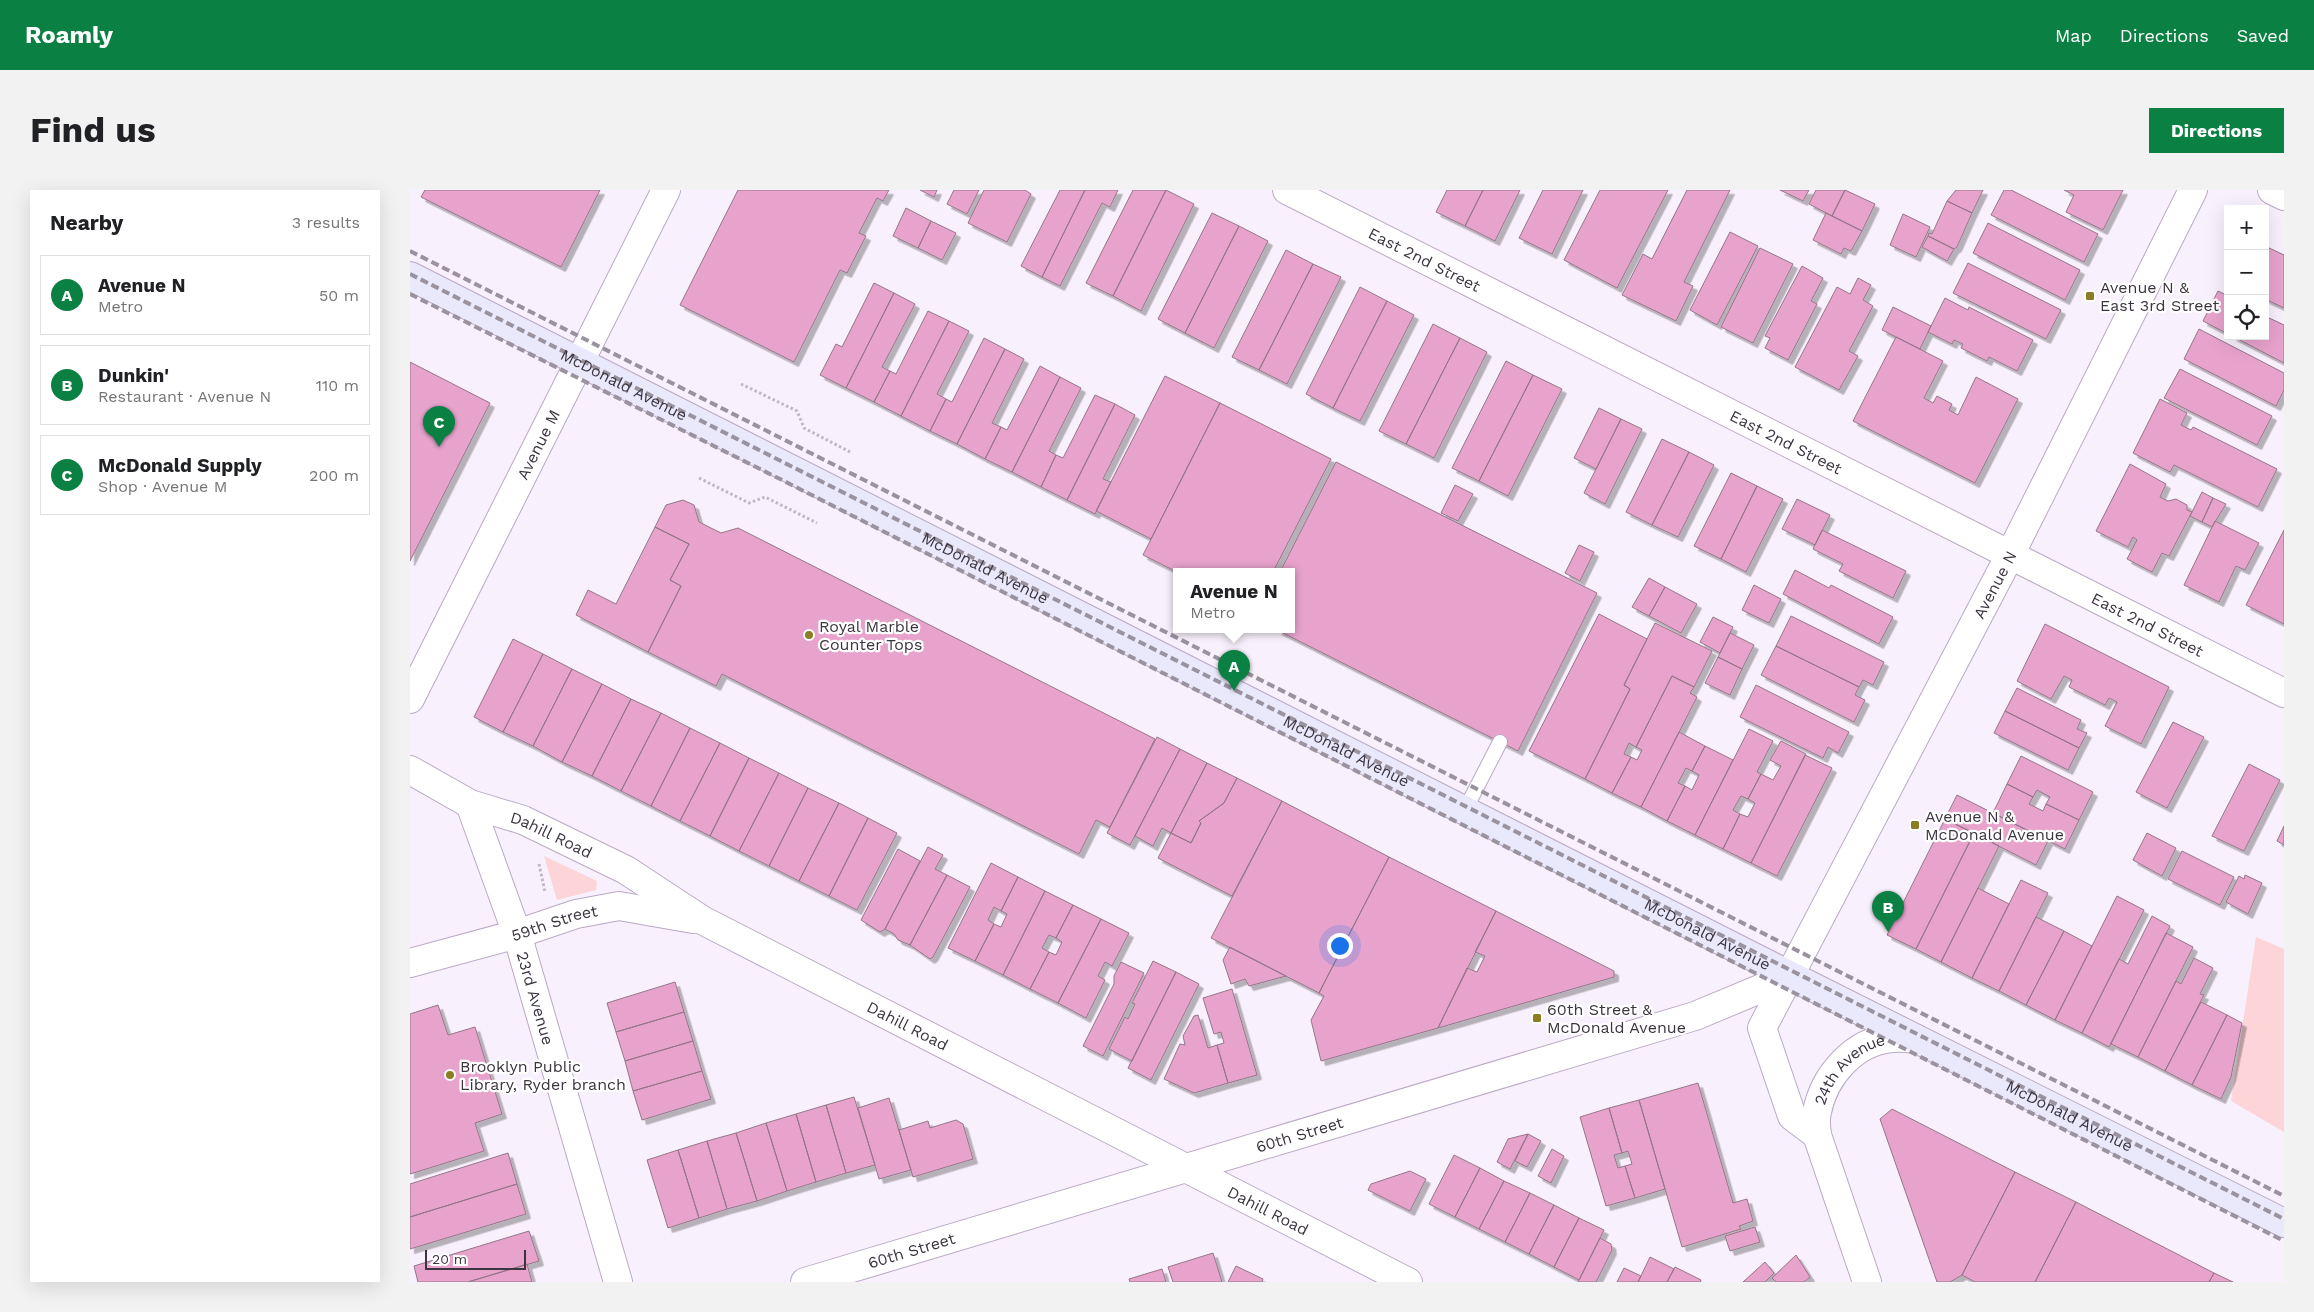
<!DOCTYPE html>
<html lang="en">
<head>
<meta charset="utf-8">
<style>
	body { margin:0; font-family:"Work Sans",sans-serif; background:#f2f2f2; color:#202124 }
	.controls { position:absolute; right:15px; top:15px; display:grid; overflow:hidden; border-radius:0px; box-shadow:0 5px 20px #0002 }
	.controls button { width:45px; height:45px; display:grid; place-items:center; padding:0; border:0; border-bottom:1px solid #e0e0e0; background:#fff; color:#202124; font:25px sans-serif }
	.scale { position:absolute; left:15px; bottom:12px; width:101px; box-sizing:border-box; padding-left:5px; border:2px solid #3c3541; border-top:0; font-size:14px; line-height:18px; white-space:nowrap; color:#3c3541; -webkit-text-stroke:4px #fff; paint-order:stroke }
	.you { position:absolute; left:929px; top:755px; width:18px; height:18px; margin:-12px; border:4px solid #fff; border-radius:50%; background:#1a73e8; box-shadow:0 0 0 8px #1a73e833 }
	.badge { display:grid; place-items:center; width:32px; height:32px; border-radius:50%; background:#0b8043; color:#fff; font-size:16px; font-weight:700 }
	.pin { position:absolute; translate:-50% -41px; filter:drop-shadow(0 1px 2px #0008) }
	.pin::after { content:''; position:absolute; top:26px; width:18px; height:15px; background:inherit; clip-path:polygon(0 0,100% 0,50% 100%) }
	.popup { position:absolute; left:763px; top:378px; width:122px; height:65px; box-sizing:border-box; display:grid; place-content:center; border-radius:0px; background:#fff; filter:drop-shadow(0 1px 4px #0005); font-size:16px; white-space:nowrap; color:#757577 }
	.popup b { font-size:19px; color:#202124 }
	.popup::after { content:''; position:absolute; left:50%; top:100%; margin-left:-10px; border:10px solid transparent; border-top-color:#fff }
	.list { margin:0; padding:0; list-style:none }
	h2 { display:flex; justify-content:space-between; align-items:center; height:65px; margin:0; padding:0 20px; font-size:21px }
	h2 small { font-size:16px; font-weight:400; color:#757577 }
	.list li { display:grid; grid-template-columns:32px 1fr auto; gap:15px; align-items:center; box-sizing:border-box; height:80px; margin:0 10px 10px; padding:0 10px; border:1px solid #e0e0e0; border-radius:0px }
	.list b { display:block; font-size:19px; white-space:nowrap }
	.list p { margin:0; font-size:16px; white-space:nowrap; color:#757577 }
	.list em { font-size:16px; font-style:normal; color:#757577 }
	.icon { flex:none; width:28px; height:28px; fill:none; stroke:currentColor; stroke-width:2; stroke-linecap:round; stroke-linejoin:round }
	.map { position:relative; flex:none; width:1874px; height:1092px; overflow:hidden; border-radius:0px }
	header { display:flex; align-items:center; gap:30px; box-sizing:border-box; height:70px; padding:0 25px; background:#0b8043; color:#fff }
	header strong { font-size:24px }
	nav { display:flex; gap:28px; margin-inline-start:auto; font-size:18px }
	.intro { display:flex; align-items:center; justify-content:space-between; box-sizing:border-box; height:120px; padding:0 30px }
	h1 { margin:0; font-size:35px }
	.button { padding:12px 22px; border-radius:0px; background:#0b8043; color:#fff; font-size:18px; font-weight:700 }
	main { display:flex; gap:30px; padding:0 30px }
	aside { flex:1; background:#fff; border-radius:0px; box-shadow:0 5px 20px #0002 }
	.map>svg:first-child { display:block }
	.green { fill:#fdd4d8 }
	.building { fill:#e8a3cd; stroke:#947688; filter:url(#shadow) }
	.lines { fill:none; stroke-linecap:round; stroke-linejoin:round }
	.service-casing { stroke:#bba9c5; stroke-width:16 }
	.minor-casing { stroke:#bba9c5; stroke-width:30 }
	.secondary-casing { stroke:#bba9c5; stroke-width:30 }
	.path { stroke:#bfb8c4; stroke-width:3; stroke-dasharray:2.5 2.5; stroke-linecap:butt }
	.service { stroke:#fff; stroke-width:14 }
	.minor { stroke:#fff; stroke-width:28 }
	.secondary { stroke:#e9e9fb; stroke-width:28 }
	.rail { stroke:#9a939f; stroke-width:4; stroke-dasharray:8 4; stroke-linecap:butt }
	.poi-dot { fill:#8c7c22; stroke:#fff; stroke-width:2 }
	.labels { text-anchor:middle; stroke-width:4.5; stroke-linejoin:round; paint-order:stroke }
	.street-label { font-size:16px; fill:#3c3541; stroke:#fff }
	.poi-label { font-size:16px; fill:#3c3541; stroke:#fff; text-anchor:start }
</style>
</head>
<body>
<header>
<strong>Roamly</strong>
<nav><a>Map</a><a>Directions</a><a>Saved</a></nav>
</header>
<div class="intro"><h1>Find us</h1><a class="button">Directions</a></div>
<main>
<aside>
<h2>Nearby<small>3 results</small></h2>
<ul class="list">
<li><span class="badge">A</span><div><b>Avenue N</b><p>Metro</p></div><em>50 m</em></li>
<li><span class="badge">B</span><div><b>Dunkin'</b><p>Restaurant · Avenue N</p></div><em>110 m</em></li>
<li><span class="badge">C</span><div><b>McDonald Supply</b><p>Shop · Avenue M</p></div><em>200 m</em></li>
</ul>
</aside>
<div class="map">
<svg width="1874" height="1092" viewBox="0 0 1874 1092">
	<defs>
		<filter id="shadow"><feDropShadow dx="4.5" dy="4.5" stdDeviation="0" flood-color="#0004"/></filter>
	</defs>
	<rect width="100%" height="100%" fill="#f8f0fc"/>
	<path class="green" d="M134 666 187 691 186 700 147 710Z
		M1846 747 1874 759V942L1821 911Z"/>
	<path class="building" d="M15 0H190L151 77 11 7Z
		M328 0H479L473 11 467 8 449 43 456 46 437 83 430 80 384 172 270 115Z
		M510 0H527L524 7Z
		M544 0H569L557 24 537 14Z
		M574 0H615L621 4 597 52 558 33Z
		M650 0H675L632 87 611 76Z
		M675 0H708L700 17 692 13 650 96 632 87Z
		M723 0H756L703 106 676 93Z
		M756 0 784 14 731 121 703 106Z
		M1037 0H1073L1055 36 1026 22Z
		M1073 0H1110L1085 51 1055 36Z
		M1133 0H1173L1142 64 1109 48Z
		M1190 0H1258L1207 98 1154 70Z
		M1277 0H1320L1274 92 1283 96 1266 131 1212 105 1233 64 1242 69Z
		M1370 0H1399L1393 11Z
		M1406 0H1435L1422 26 1399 14Z
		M1435 0 1465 14 1452 41 1422 26Z
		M1546 0H1573L1562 23 1537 11Z
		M1594 0H1601L1688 44 1674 72 1581 25Z
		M1654 0H1713L1693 40 1656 22 1664 5Z
		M1537 11 1562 23 1547 57 1544 59 1518 46 1519 43 1522 44Z
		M496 18 521 31 508 58 483 46Z
		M802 23 829 36 775 143 748 129Z
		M1416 23 1452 41 1441 61 1434 58 1431 64 1403 50Z
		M1493 24 1520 37 1506 67 1480 55Z
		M521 31 546 43 532 70 508 58Z
		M1578 33 1670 80 1655 110 1563 63Z
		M829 36 858 51 804 158 775 143Z
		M1320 42 1348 56 1307 135 1280 120Z
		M1518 46 1544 59 1537 71 1512 57Z
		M1855 56 1874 65V118L1855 109Z
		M1350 58 1383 74 1343 153 1311 137Z
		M876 60 903 74 849 180 822 167Z
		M1558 73 1651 120 1636 149 1543 103Z
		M903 74 931 87 877 194 849 180Z
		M1392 76 1413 88 1401 111 1407 114 1378 170 1355 158 1360 148 1355 146Z
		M1448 88 1461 95 1453 110 1463 116 1439 161 1448 166 1429 200 1385 177 1427 97 1440 104Z
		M464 93 484 103 436 198 410 185 426 154 432 157Z
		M950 97 977 111 923 218 896 204Z
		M1808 101 1818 106V144L1793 131Z
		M484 103 505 114 472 177 480 181 464 212 436 198Z
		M1535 108 1558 120 1559 117 1623 150 1607 181 1579 167 1577 171 1551 158 1553 154 1544 150 1542 154 1518 142Z
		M977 111 1004 125 950 231 923 218Z
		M1483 117 1521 136 1510 159 1472 140Z
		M518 121 539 131 491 226 464 212 480 181 486 184Z
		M1855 126 1874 135V173L1822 146H1855Z
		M539 131 559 141 527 204 536 209 520 241 491 226Z
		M1023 134 1050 148 996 254 969 241Z
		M1789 139 1874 183V200L1866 216 1774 169Z
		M1486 147 1533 171 1514 208 1523 213 1527 206 1542 214 1539 220 1548 225 1566 187 1608 209 1565 293 1443 231Z
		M574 148 595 159 547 254 520 241 536 209 542 212Z
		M1050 148 1077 162 1024 268 996 254Z
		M595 159 614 169 582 233 591 237 575 269 547 254Z
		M1096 171 1123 185 1069 291 1042 278Z
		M0 172 80 213 0 371Z
		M630 176 650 187 602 282 575 269 591 237 597 240Z
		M1770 179 1862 226 1847 255 1754 208Z
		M1123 185 1152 199 1098 306 1069 291Z
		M755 186 810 213 741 349 686 321Z
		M650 187 671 198 639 261 646 265 631 297 602 282Z
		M685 205 705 214 657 310 631 297 646 265 653 268Z
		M1750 209 1777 223 1771 235 1781 240 1783 237 1867 279 1848 317 1764 275 1760 282 1723 263Z
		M810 213 921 269 863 382H767L733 365Z
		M705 214 725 225 693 289 701 292 685 324 657 310Z
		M1189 218 1211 229 1186 279 1164 268Z
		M1211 229 1232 239 1195 314 1174 303Z
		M1252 249 1279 262 1242 335 1216 322Z
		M1279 262 1304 275 1268 347 1242 335Z
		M926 272 1187 403 1108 561 867 440H882V382H870Z
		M1720 274 1756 294 1750 307 1758 311 1766 309 1777 315V320L1782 322 1759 366 1752 363 1742 382 1717 369 1727 350 1723 347 1718 357 1686 341Z
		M1321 283 1347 296 1311 369 1284 356Z
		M1045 295 1063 304 1048 331 1031 323Z
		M1347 296 1373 309 1336 382 1311 369Z
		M1792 302 1803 308 1792 332 1780 326Z
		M1803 308 1816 314 1802 337 1792 332Z
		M1387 309 1420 325 1405 355 1372 339Z
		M273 310 284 315 289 332 311 343 328 338 745 549 700 637 686 630 669 664 312 484 306 496 238 462 271 396 260 390 279 354 245 337 256 315Z
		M1805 331 1849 353 1835 380 1826 376 1809 412 1774 395Z
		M245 337 279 354 260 390 271 396 238 462 166 425 178 400 206 414Z
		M1412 340 1496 381 1483 408 1429 381 1433 374 1403 359Z
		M1874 340V434L1836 415Z
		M1169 355 1184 362 1170 391 1155 383Z
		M1385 380 1419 398 1421 395 1483 427 1469 454 1373 404Z
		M1239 388 1255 397 1239 426 1222 417Z
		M1344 395 1371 409 1359 433 1332 420Z
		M1255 397 1287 414 1271 443 1239 426Z
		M1189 424 1237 449 1214 495 1220 499 1175 589 1119 561Z
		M1381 426 1474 472 1463 495 1453 490 1449 497 1366 456Z
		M1303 427 1323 437 1310 463 1290 452Z
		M1245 433 1302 461 1284 497 1262 486 1226 557 1219 553 1214 564 1221 567 1202 603 1175 589 1220 499 1214 495Z
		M1635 434 1759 497 1731 554 1695 536 1707 512 1699 508 1695 515 1659 497 1662 490 1654 486 1641 509 1607 491Z
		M1320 443 1344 455 1332 479 1308 467Z
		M103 449 133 464 93 542 64 527Z
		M1366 456 1449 497 1445 505 1455 510 1444 532 1351 485Z
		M133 464 162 479 123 556 93 542Z
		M1308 467 1332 479 1320 505 1295 493Z
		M162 479 192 494 152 572 123 556Z
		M1262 486 1284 497 1280 503 1287 507 1231 617 1202 603 1221 567 1227 570 1232 560 1226 557Z
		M192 494 221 509 182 586 152 572Z
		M1346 495 1439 542 1428 563 1418 557 1413 568 1330 527Z
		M1607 498 1671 530 1667 539 1677 543 1669 558 1595 521Z
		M221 509 251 523 211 601 182 586Z
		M1595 521 1669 558 1658 580 1584 543Z
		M251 523 280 538 241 616 211 601Z
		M1763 532 1794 547 1757 618 1726 602Z
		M280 538 310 553 270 631 241 616Z
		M1339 539 1363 551 1347 582 1351 584 1338 609 1331 606 1323 620 1330 624 1313 659 1285 645Z
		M1269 542 1295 556 1282 581 1276 578 1268 593 1275 596 1257 631 1231 617Z
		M747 547 770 559 720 655 697 643Z
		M1371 551 1396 564 1341 673 1313 659 1330 624 1338 627 1345 613 1338 609 1351 584 1363 590 1371 576 1360 570Z
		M310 553 339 568 300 646 270 631Z
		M1295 556 1323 570 1285 645 1257 631 1275 596 1282 600 1289 585 1282 581Z
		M770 559 797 573 761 643 752 638 743 656 725 646Z
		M1395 565 1422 578 1367 686 1341 673Z
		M1611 566 1683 602 1669 630 1636 614 1640 607 1627 600 1623 607 1597 594Z
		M339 568 369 583 329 661 300 646Z
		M797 573 827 588 814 613 789 631 791 633 781 653 761 643Z
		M1839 574 1870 590 1834 661 1802 646Z
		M369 583 398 598 359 676 329 661Z
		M827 588 872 611 822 706 748 668 761 643 781 653 791 633 789 631 814 613Z
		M1597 594 1623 607 1619 614 1633 621 1636 614 1669 630 1655 659 1583 623Z
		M398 598 429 613 389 691 359 676Z
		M1547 605 1638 651 1626 675 1535 629Z
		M872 611 979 667 909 803 801 748Z
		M429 613 458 628 419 706 389 691Z
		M458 628 487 643 447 720 419 706Z
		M1535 629 1564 643 1506 759 1477 745Z
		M1874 636V655L1867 651Z
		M1564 643 1589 656 1531 772 1506 759Z
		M1737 643 1766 658 1752 686 1723 670Z
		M518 657 533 665 525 679 537 685 500 755 488 750 484 744 475 739Z
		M488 659 510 671 475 739 470 742 451 730Z
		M1772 661 1824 687 1810 715 1758 689Z
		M979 667 1086 721 1028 838 911 871 901 830 914 806 909 803Z
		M581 673 608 687 591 721 584 717 578 730 584 734 565 771 538 758Z
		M537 685 560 697 523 767 520 769 500 755Z
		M1835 685 1852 693 1838 724 1816 712 1829 686 1834 689Z
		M608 687 635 701 593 785 565 771 584 734 591 737 597 724 591 721Z
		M1611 690 1638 703 1589 801 1562 788Z
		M1568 698 1599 714 1562 788 1531 772Z
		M635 701 663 715 646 748 639 745 632 758 639 762 620 799 593 785Z
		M1707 706 1734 720 1672 843 1645 830Z
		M663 715 691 729 648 813 620 799 639 762 646 765 652 752 646 748Z
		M1086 721 1204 781V787L1028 838 1057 778 1067 782 1075 766 1065 762Z
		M1742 726 1760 736 1699 857 1672 843 1709 769 1718 774Z
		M1626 727 1654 741 1616 815 1589 801Z
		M691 729 719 743 702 776 695 772 688 786 695 790 676 828 648 813Z
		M1654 741 1682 756 1645 830 1616 815Z
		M1756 743 1783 757 1728 867 1701 854Z
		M820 757 876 786 839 796 835 789 821 794 813 770Z
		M1784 768 1803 778 1790 804 1794 805 1755 881 1728 867 1766 791 1771 794Z
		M743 771 766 782 722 871 699 859 715 827 718 829 725 814 722 813Z
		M711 772 734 783 693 866 673 856 704 794V786Z
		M766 782 789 794 741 890 718 878Z
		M265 792 274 822 206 842 197 813Z
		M822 799 847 885 818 893 807 855 814 853 811 842 804 844 793 808Z
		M1791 812 1817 825 1782 895 1755 881Z
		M28 815 38 845 65 837 92 924 65 933 74 961 0 984V824Z
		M274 822 283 851 215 871 206 842Z
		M788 825 798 858 807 855 818 893 784 903 754 889 770 854 775 855 773 846 784 826Z
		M1817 825 1832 833 1821 887 1811 909 1782 895Z
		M283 851 292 881 223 901 215 871Z
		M292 881 301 909 232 930 223 901Z
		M1288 893 1323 1013 1337 1009 1343 1031 1329 1036 1331 1039 1272 1057 1229 910Z
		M444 907 465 975 436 983 416 915Z
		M479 908 501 980 469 989 448 918Z
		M1229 910 1255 999 1225 1008 1215 976 1222 974 1218 961 1212 963 1199 918Z
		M416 915 436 983 406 992 386 924Z
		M1199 918 1212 963 1204 965 1208 978 1215 976 1225 1008 1196 1016 1170 927Z
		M1482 919 1605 982 1552 1085 1540 1092H1527L1470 929Z
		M386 924 406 992 377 1001 356 933Z
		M546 930 553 934 563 969 503 987 489 940 518 931 520 938Z
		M356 933 377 1001 347 1011 326 943Z
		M326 943 347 1011 317 1019 297 951Z
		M1118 944 1131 951 1117 977 1105 971Z
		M1118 944 1100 979 1087 972 1098 949Z
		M297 951 317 1019 289 1028 268 960Z
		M1142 959 1154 966 1141 993 1128 986Z
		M268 960 289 1028 258 1038 237 970Z
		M98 963 107 994 0 1027V994Z
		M1044 965 1070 978 1045 1027 1019 1014Z
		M1070 978 1094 991 1069 1039 1045 1027Z
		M1000 981 1016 989 1000 1021 958 1000 961 994Z
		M1605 982 1666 1012 1625 1092H1565L1552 1085Z
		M1094 991 1120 1003 1095 1052 1069 1039Z
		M107 994 116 1024 0 1059V1027Z
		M1120 1003 1144 1015 1119 1064 1095 1052Z
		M1666 1012 1804 1083 1799 1092H1625Z
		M1144 1015 1169 1028 1144 1077 1119 1064Z
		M1169 1028 1194 1040 1169 1090 1144 1077Z
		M1345 1037 1350 1052 1320 1061 1315 1046Z
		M119 1041 129 1071 58 1092H8L4 1076Z
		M1190 1048 1201 1054 1202 1060 1186 1092H1168Z
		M803 1063 812 1092H763L758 1077Z
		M1386 1065 1400 1087 1394 1092H1366L1362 1088Z
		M1240 1067 1264 1079 1257 1092H1228Z
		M1355 1072 1364 1083 1355 1092H1333Z
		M117 1074 122 1092H58Z
		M826 1076 853 1089 852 1092H818Z
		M1265 1077 1291 1090 1290 1092H1257Z
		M1214 1078 1231 1086 1228 1092H1207Z
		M752 1079 756 1092H720L719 1089Z
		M1804 1083 1823 1092H1799Z"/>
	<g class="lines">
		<defs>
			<path id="service" d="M1055 620 1090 552"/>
			<g id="minor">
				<path id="s1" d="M877 0 1874 503"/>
				<path d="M1862 0 1874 6"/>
				<path id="s2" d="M0 509 256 0"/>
				<path id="s3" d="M0 580 60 614 113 630 216 680 292 730 998 1092"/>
				<path id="s4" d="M60 614 107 744 208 1092"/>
				<path id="s5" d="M0 773 107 744 166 724 209 716 283 729"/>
				<path id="s6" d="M1407 945 1382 926 1352 838 1600 365 1783 0"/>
				<path id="s7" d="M395 1092 1285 826 1381 786"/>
				<path id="s8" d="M1457 1092 1407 945C1406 937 1405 929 1407 922 1414 886 1444 851 1482 848 1490 847 1498 848 1506 849"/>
			</g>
			<g id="secondary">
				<path id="s9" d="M0 86 1381 786 1874 1033"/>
			</g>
		</defs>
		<use href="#service" class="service-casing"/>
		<use href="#minor" class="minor-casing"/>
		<use href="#secondary" class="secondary-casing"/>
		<path class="path" d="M331 194 387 221 394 238 442 263
			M289 288 339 313 355 307 407 333
			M129 674 135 702"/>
		<use href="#service" class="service"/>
		<use href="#minor" class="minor"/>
		<use href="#secondary" class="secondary"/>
		<path class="rail" d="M0 61 1874 1006
			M0 84 1874 1029
			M0 104 368 288 1874 1051"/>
	</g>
	<g class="poi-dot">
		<rect x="1675" y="101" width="10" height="10" rx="2.5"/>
		<circle cx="399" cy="445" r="5"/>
		<rect x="1500" y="630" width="10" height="10" rx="2.5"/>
		<rect x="1122" y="823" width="10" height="10" rx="2.5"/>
		<circle cx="40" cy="885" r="5"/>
	</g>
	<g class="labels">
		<g class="street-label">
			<text dy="6" stroke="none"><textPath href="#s1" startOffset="154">East 2nd Street</textPath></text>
			<text dy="6" stroke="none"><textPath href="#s9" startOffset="240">McDonald Avenue</textPath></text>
			<text dy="6" stroke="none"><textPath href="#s1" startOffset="559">East 2nd Street</textPath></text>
			<text dy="6" stroke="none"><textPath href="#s2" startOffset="285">Avenue M</textPath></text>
			<text dy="6" stroke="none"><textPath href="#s9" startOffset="645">McDonald Avenue</textPath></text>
			<text dy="6" stroke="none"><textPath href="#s6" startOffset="625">Avenue N</textPath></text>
			<text dy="6" stroke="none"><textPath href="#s1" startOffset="964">East 2nd Street</textPath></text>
			<text dy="6" stroke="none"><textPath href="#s9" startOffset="1050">McDonald Avenue</textPath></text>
			<text dy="6" stroke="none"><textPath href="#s3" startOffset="156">Dahill Road</textPath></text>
			<text dy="6" stroke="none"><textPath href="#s5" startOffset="150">59th Street</textPath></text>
			<text dy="6" stroke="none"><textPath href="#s9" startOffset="1455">McDonald Avenue</textPath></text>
			<text dy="6" stroke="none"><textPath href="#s4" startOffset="205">23rd Avenue</textPath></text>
			<text dy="6" stroke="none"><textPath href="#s3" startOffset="561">Dahill Road</textPath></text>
			<text dy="6" stroke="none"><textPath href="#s8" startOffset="235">24th Avenue</textPath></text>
			<text dy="6" stroke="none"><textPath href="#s9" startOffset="1860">McDonald Avenue</textPath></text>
			<text dy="6" stroke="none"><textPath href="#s7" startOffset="516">60th Street</textPath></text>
			<text dy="6" stroke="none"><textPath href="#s3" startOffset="966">Dahill Road</textPath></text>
			<text dy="6" stroke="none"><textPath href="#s7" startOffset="111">60th Street</textPath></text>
		</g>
		<g class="poi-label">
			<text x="1690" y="103">Avenue N &amp;<tspan x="1690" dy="18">East 3rd Street</tspan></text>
			<text x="409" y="442">Royal Marble<tspan x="409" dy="18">Counter Tops</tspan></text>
			<text x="1515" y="632">Avenue N &amp;<tspan x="1515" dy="18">McDonald Avenue</tspan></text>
			<text x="1137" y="825">60th Street &amp;<tspan x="1137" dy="18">McDonald Avenue</tspan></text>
			<text x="50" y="882">Brooklyn Public<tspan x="50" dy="18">Library, Ryder branch</tspan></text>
		</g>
	</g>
</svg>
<div class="controls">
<button>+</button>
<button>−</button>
<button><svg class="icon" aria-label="locate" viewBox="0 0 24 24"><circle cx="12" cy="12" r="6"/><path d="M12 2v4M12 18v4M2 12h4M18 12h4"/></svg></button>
</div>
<div class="scale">20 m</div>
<div class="you"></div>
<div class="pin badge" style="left:824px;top:501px">A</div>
<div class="popup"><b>Avenue N</b>Metro</div>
<div class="pin badge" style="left:1478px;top:742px">B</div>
<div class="pin badge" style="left:29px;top:257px">C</div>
</div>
</main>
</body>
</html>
